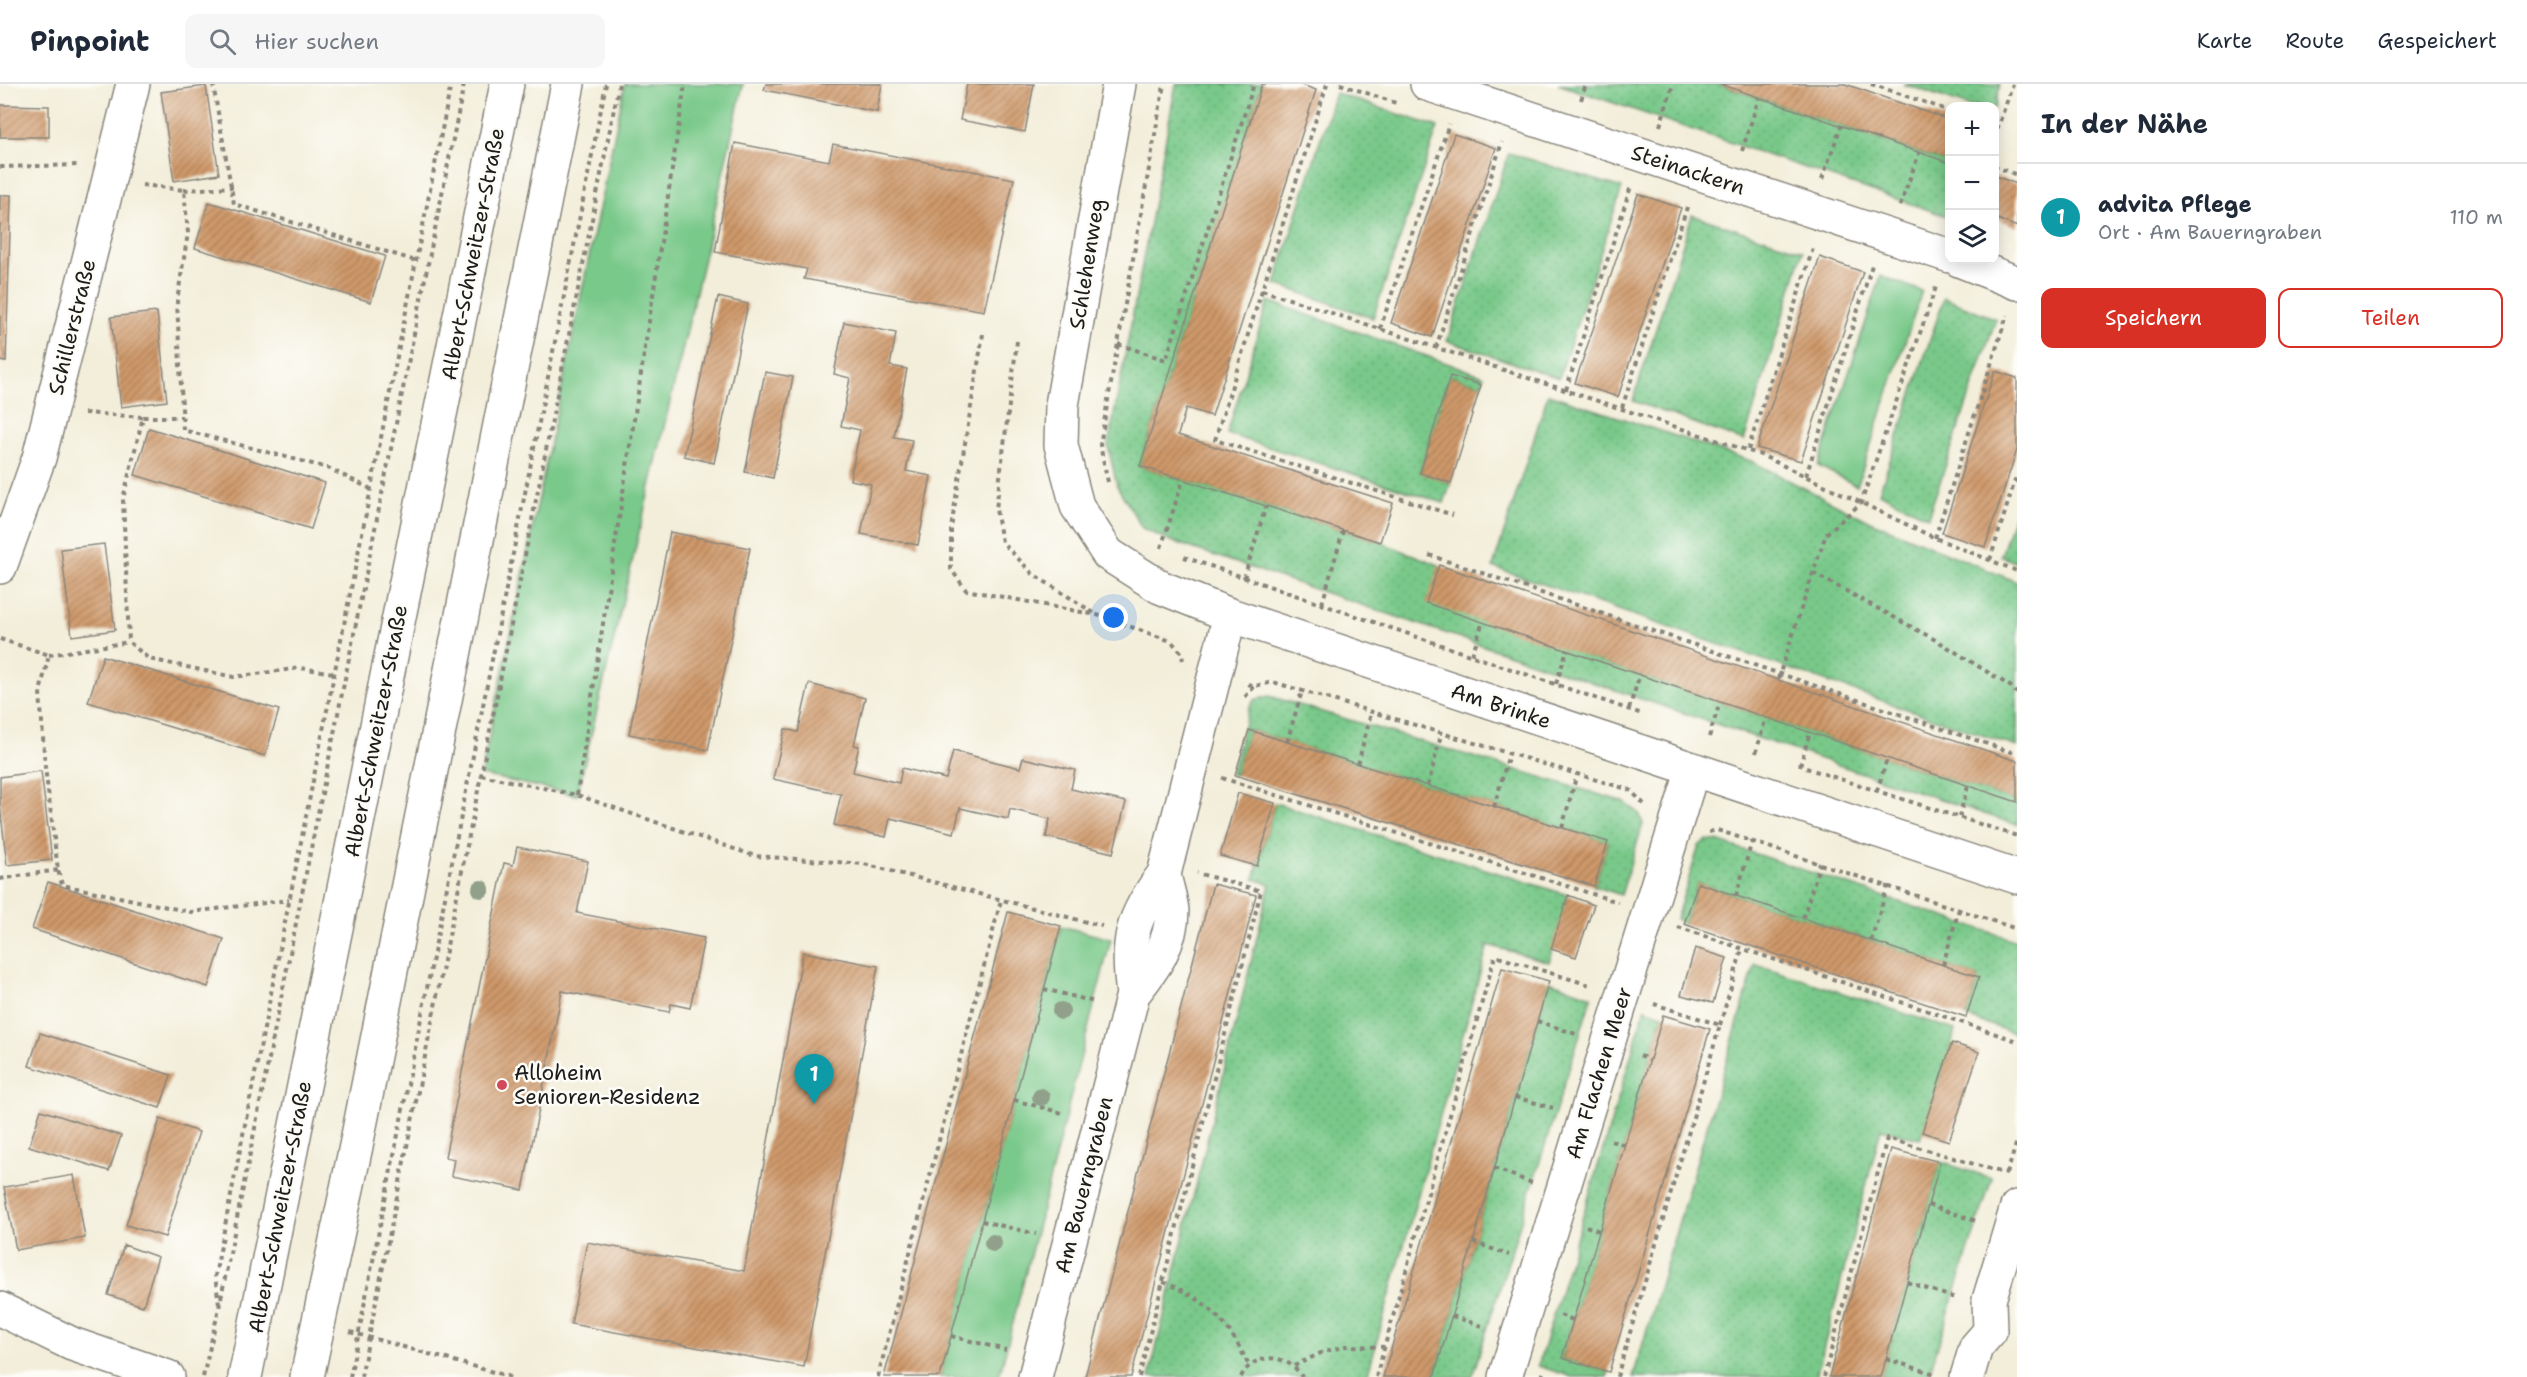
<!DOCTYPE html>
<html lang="de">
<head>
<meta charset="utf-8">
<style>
	body { margin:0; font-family:"Shantell Sans",sans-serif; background:#f6f6f7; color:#1f2937 }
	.controls { position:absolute; right:18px; top:18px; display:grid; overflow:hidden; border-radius:12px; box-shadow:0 3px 15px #0003 }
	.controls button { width:54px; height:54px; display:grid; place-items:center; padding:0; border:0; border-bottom:2px solid #e0e1e3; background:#fff; color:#1f2937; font:30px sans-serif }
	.you { position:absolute; left:1114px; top:534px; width:21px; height:21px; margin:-15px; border:4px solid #fff; border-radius:50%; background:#1a73e8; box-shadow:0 0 0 9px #1a73e833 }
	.badge { display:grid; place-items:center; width:39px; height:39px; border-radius:50%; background:#d93025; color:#fff; font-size:20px; font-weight:700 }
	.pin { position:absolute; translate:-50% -50px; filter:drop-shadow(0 2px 3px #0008) }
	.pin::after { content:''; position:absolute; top:32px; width:21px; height:18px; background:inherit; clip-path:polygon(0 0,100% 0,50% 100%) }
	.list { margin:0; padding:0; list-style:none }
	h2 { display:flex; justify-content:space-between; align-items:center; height:78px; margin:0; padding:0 24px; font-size:26px }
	h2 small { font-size:20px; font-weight:400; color:#747a83 }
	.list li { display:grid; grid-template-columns:39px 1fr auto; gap:18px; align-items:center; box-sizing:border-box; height:108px; padding:0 24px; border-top:2px solid #e0e1e3 }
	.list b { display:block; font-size:22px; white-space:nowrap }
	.list p { margin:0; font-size:20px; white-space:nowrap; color:#747a83 }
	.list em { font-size:20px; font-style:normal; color:#747a83 }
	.actions { display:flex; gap:12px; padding:18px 24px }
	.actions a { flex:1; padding:14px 0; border:2px solid #d93025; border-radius:12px; text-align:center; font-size:21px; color:#d93025 }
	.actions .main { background:#d93025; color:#fff }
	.icon { flex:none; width:33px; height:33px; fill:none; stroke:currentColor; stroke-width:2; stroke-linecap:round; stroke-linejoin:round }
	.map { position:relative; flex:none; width:2017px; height:1293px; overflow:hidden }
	header { display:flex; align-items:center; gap:36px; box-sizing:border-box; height:84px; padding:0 30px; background:#fff; border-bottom:2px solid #e0e1e3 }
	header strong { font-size:28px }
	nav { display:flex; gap:33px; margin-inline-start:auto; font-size:21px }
	.search { width:420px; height:54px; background:#f6f6f7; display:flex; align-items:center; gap:15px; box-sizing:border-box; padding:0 21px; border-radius:12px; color:#747a83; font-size:22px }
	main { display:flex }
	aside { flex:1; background:#fff }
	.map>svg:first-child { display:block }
	.grass { fill:#79c98a; stroke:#4a7253; stroke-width:1.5 }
	.park { fill:url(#park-dots); stroke:#4a7253; stroke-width:1.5 }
	.building { fill:url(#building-hatch) }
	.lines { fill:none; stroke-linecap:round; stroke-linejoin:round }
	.minor-casing { stroke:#88857b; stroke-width:36 }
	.path { stroke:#88857b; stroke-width:4; stroke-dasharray:4.5 4.5; stroke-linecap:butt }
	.minor { stroke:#fff; stroke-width:33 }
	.tree { fill:#91a08a }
	.poi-dot { fill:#d1495b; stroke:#fdfcf7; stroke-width:2 }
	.labels { text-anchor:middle; stroke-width:5; stroke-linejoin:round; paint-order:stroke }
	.street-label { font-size:21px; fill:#1c1c1c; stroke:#fdfcf7 }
	.poi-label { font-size:21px; fill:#1c1c1c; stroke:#fdfcf7; text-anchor:start }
</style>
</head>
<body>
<header>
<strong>Pinpoint</strong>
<div class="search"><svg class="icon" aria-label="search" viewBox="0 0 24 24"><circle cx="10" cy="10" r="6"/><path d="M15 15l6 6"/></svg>Hier suchen</div>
<nav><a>Karte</a><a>Route</a><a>Gespeichert</a></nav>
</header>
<main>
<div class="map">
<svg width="2017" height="1293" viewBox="0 0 2017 1293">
	<defs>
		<pattern id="park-dots" width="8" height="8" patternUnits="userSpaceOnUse" patternTransform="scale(1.5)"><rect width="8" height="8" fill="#79c98a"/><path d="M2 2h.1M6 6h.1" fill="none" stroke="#68ac76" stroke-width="1.8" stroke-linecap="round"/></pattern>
		<pattern id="building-hatch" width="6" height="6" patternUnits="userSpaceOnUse" patternTransform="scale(1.5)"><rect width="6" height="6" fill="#cf996a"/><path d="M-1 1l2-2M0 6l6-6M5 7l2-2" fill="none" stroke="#a77c56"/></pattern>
	</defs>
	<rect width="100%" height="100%" fill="#fdfcf7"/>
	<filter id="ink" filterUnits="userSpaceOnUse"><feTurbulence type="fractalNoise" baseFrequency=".0167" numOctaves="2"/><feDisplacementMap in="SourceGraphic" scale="12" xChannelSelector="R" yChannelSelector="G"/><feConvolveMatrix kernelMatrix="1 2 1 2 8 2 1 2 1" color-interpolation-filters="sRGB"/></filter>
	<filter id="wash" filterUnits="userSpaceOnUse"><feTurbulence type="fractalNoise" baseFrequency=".008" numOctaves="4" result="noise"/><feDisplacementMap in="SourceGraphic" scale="24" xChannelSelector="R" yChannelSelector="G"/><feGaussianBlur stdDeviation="1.35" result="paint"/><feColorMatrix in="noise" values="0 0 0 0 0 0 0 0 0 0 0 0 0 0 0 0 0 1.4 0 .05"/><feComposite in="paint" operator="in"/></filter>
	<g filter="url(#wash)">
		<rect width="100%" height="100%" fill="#f3eeda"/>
		<path class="grass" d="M625 0H743L705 170 577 711 481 691Z
			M1881 192 1922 207 1857 402 1818 382Z
			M1061 842 1111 855 999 1293H940Z"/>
		<path class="park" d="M1176 0H1262L1140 382 1380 458 1439 481 1587 573 2017 718V741L1168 456 1142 444 1117 402 1108 362Z
			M1558 0H1719L1949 79V133Z
			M1903 0H2000L1995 24 1969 22Z
			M1335 9 1438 43 1373 234 1275 200Z
			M1509 69 1622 104 1559 294 1447 257Z
			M1692 131 1803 167 1744 357 1633 317Z
			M1944 214 1996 235 1928 433 1879 409Z
			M1268 217 1484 292 1481 301 1450 292 1420 388 1451 399 1444 419 1227 350Z
			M1548 310 1751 377 1863 434 2017 498V663L1493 483Z
			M2017 421V479L2001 472Z
			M1269 612 1624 718 1639 729 1643 740 1621 811 1594 802 1608 758 1249 646 1235 691 1231 690 1249 624 1254 616Z
			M1275 719 1568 811 1549 878 1488 861 1367 1293H1149L1270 800 1254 795Z
			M1706 756 1717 757 2017 857V950L1966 933 1979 893 1698 799 1684 840 1676 835 1699 762Z
			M1755 880 1955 946 1952 959 1920 1055 1881 1045 1816 1293H1633Z
			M1549 897 1592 912 1472 1293H1434Z
			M1645 925 1663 931 1562 1274 1609 1288 1607 1293H1572L1538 1282Z
			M1940 1078 1992 1094 1928 1293H1881Z"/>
		<g id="blocks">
			<path class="building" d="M766 0H882L877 28 764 6Z
				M967 0H1034L1025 48 960 36Z
				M1262 0H1299L1316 6 1212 332 1186 324 1178 351 1393 419 1380 458 1140 382Z
				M1720 0H1845L1950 36V79Z
				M206 2 219 90 174 97 161 8Z
				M0 21 49 22V53H0Z
				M1454 50 1496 64 1432 253 1391 239Z
				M735 59 829 77 833 60 1014 95 984 227 804 195 807 185 715 168Z
				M1995 92 2017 100V143L1995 134Z
				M1638 110 1681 124 1618 313 1575 299Z
				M0 111H11L6 278 0 277Z
				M209 118 385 172 371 218 195 164Z
				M1820 173 1863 188 1801 377 1757 364Z
				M718 213 748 220 714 379 684 372Z
				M157 228 167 317 121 323 111 233Z
				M844 238 896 249 890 282 907 285 894 353 912 356 906 387 931 392 918 461 861 450 871 400 850 396 860 346 841 342 850 294 834 290Z
				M1995 287 2017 294V366L1985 463 1942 449Z
				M765 288 793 293 773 394 745 388Z
				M1450 292 1481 301 1451 399 1420 389Z
				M149 344 325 399 311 445 135 391Z
				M670 448 750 464 708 666 629 650Z
				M104 460 115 546 72 552 61 465Z
				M1439 481 2017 677V718L1426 519Z
				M103 572 279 626 265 672 88 618Z
				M809 600 865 614 854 661 859 662 853 688 899 699 902 684 946 695 953 667 1020 684 1023 674 1075 686 1071 705 1126 718 1113 769 1046 753 1050 735 1010 725 1008 735 960 724 954 749 890 734 886 753 834 741 841 710 773 695 785 645 798 648Z
				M1249 646 1608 758 1594 802 1235 691Z
				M41 687 52 776 7 781 0 722V693Z
				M1238 709 1275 719 1257 782 1220 772Z
				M517 763 588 777 577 829 704 854 690 924 671 920 669 928 562 907 523 1106 451 1092 454 1075 445 1073 504 779 513 781Z
				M48 798 224 855 208 903 32 845Z
				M1698 799 1979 893 1966 933 1684 840Z
				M1213 800 1256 811 1187 1078 1131 1293H1085Z
				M1568 811 1594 821 1576 873 1551 865Z
				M1008 828 1061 842 982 1137 940 1293H884Z
				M1695 864 1727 874 1713 919 1681 911Z
				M803 868 878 882 804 1283 571 1240 587 1158 744 1187Z
				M1502 884 1549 897 1473 1158 1434 1293H1383Z
				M1663 931 1710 945 1609 1288 1562 1274Z
				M40 949 171 991 160 1024 29 982Z
				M1952 959 1979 968 1949 1057 1922 1048Z
				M41 1026 121 1052 109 1087 29 1062Z
				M160 1035 199 1048 165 1153 126 1141Z
				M1891 1065 1940 1078 1907 1198 1881 1293H1829Z
				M74 1091 85 1154 16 1166 4 1103Z
				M124 1161 158 1173 143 1222 108 1211Z"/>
		</g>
	</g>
	<g filter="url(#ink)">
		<use href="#blocks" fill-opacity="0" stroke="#88857b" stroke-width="1.5"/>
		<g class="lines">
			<defs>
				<path id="minor" d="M1119 0 1062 321 1061 361 1077 422 1108 470 1160 503 1230 531 2017 793
					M1427 0 1950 172
					M1959 176 2017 199
					M0 483 39 374 133 0
					M1133 910C1153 885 1172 860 1172 827 1171 815 1166 802 1164 790
					M0 1225 72 1260 168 1293
					M245 1293 507 0
					M307 1293 356 1062 568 0
					M1035 1293 1133 910C1126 856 1131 834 1164 790L1230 531
					M1505 1293 1693 685
					M1967 1293 1976 1263 1990 1247 1989 1216 2017 1123"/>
			</defs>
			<use href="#minor" class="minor-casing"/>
			<path class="path" d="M213 0 234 120 416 177
				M1327 0 1262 206 1761 371 1935 454 2017 487
				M1340 0 1399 20
				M1871 0 1950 27
				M1581 16 1586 0
				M1660 42 1673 0
				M1994 54 2013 0
				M1742 67 1759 14
				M1994 82 2017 91
				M0 83 79 81
				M1822 95 1841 42
				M142 101 184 106 188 149 177 217 183 346 328 384 371 405
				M184 106 233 103
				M1900 122 1919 69
				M1262 206 1215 356 1453 431
				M1380 245 1449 40
				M983 250 951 444V485L966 506 1097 531 1171 557 1181 568 1183 576
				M1017 257 996 425 1002 458 1033 490 1094 529
				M1118 260 1166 276 1254 0
				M1436 264 1502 58
				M1566 306 1631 102
				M1622 324 1688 120
				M84 329 143 333 123 415 129 558 149 575 234 593 300 584 334 589
				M143 333H182
				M1748 366 1814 161
				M1806 392 1872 181
				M1108 398 1100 361 1164 0
				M1935 454 2007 231
				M1161 464 1183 396
				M1429 471 2017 670
				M1184 473 1642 630
				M1990 476 2017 390
				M1813 489 1941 559 2010 602 2017 609
				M1244 494 1266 422
				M1322 520 1343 447
				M0 555 49 571 40 608 45 683 58 786 62 801 191 828 289 816
				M49 571 129 558
				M1472 571 1483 537
				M1778 595 1826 450 1861 419 1936 203
				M1248 600 1255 602 1273 598 1630 706 1646 722
				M1556 600 1567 566
				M1245 613 1255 602
				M1629 625 1640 590
				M1709 653 1720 618
				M1287 658 1302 607
				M1756 669 1766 633
				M1358 680 1371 629
				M1800 682 1810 648
				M1806 684 2017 752
				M481 691 577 711 755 772 864 780 1102 842
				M1222 694 1618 818
				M1428 702 1441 651
				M1877 707 1887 675
				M577 711 685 0
				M1494 723 1509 670
				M1959 733 1968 702
				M1562 744 1577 690
				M1709 748 1717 746 2017 845
				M0 795 58 786
				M1736 812 1752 757
				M1803 834 1820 779
				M1678 843 2017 957
				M1871 857 1888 801
				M1943 881 1959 825
				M1044 905 1095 918
				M1537 937 1576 950
				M1720 941 1742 865
				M1640 972 1650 976
				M1515 1013 1553 1024
				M1014 1016 1066 1030
				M1611 1057 1625 1061
				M1494 1084 1532 1099
				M2007 1090 2017 1057
				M1928 1121 1979 1138
				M982 1137 1036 1150
				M1586 1142 1599 1147
				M1473 1158 1509 1171
				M1163 1198C1209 1216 1228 1238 1249 1282
				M1907 1198 1955 1214
				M219 1220 215 1192 451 0
				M1560 1231 1573 1236
				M1452 1232 1485 1243
				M350 1248 511 1293
				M951 1252 1006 1266
				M1886 1275 1935 1290
				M1294 1282 1323 1268 1346 1262 1385 1263
				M1540 1290 1549 1293
				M203 1293 219 1224 464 0
				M350 1293 606 0
				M361 1293 619 0
				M878 1293 1001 816
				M1139 1293 1261 807 1197 789
				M1241 1293C1254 1267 1288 1269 1302 1293
				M1376 1293 1495 872 1593 902
				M1617 1293 1720 941 1654 920
				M1824 1293 1887 1054 2007 1090"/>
			<use href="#minor" class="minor"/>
		</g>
		<g class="tree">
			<circle cx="481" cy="805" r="9"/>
			<circle cx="1061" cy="927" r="9"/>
			<circle cx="1041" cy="1013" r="9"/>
			<circle cx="993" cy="1159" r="9"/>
		</g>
	</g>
	<circle class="poi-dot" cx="502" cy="1001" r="6"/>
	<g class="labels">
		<g class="street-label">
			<text transform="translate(1688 86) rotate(18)" y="7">Steinackern</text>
			<text transform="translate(473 170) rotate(-79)" y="7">Albert-Schweitzer-Straße</text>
			<text transform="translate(1087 180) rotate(-81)" y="7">Schlehenweg</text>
			<text transform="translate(72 243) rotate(-76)" y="7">Schillerstraße</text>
			<text transform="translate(1501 622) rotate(18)" y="7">Am Brinke</text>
			<text transform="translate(376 647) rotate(-79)" y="7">Albert-Schweitzer-Straße</text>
			<text transform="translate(1599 989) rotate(-73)" y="7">Am Flachen Meer</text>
			<text transform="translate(1084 1101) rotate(-76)" y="7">Am Bauerngraben</text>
			<text transform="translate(280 1123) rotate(-79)" y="7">Albert-Schweitzer-Straße</text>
		</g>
		<g class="poi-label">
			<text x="514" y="996">Alloheim<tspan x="514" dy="24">Senioren-Residenz</tspan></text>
		</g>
	</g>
</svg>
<div class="controls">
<button>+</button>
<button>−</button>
<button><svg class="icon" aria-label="layers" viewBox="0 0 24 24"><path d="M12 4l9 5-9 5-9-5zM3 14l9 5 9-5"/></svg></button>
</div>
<div class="you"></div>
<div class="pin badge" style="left:814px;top:1020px;background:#0f9aa8">1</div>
</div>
<aside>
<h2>In der Nähe<small></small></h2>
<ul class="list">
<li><span class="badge" style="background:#0f9aa8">1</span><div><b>advita Pflege</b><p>Ort · Am Bauerngraben</p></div><em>110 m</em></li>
</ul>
<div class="actions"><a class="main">Speichern</a><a>Teilen</a></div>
</aside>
</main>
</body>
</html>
